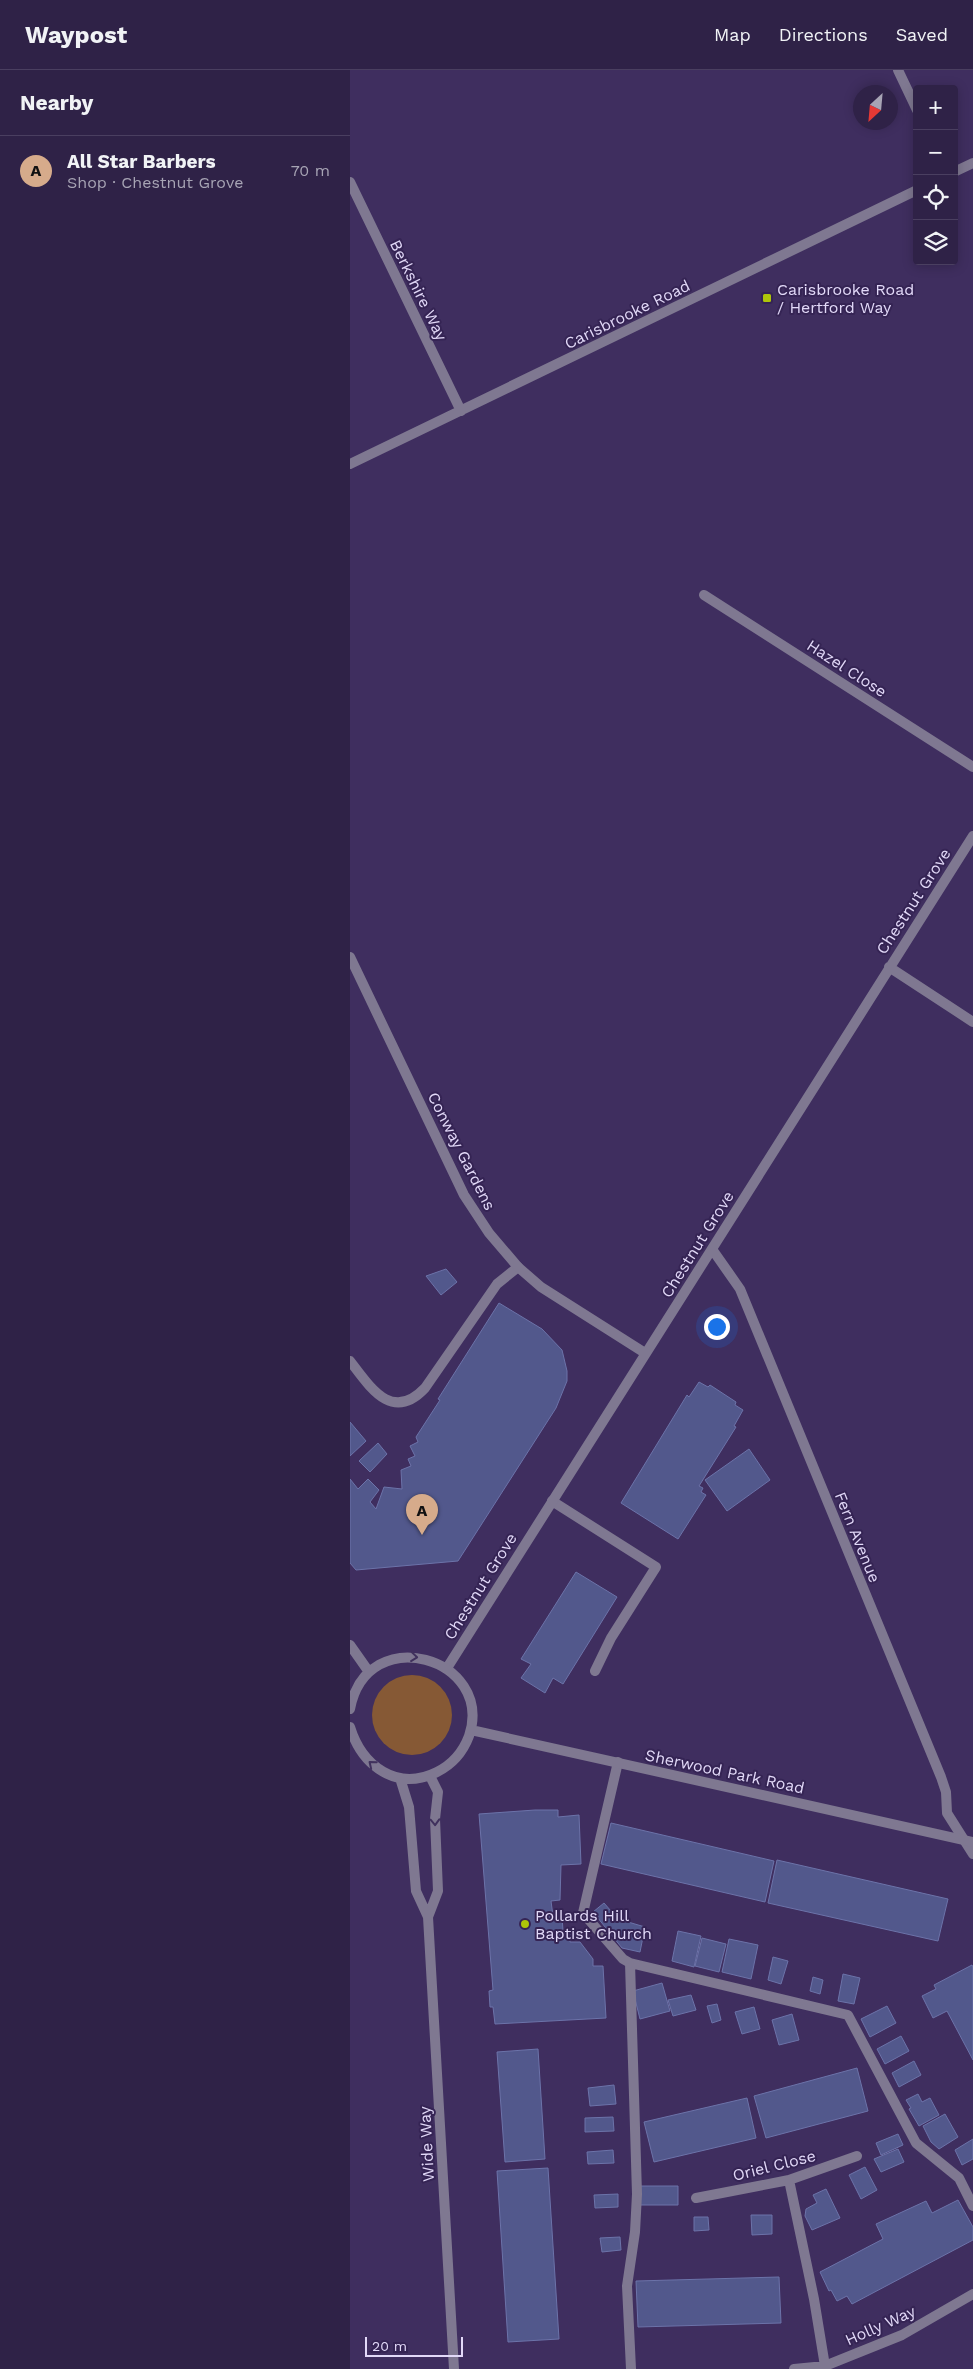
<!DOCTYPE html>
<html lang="en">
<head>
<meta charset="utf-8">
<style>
	body { margin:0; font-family:"Work Sans",sans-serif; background:#372a4e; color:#f1f3f6 }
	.controls { position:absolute; right:15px; top:15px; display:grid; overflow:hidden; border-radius:5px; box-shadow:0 2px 12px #0003 }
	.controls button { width:45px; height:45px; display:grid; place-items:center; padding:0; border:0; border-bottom:1px solid #4a3f60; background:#2f2247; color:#f1f3f6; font:25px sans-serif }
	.compass { position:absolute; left:503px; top:15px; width:45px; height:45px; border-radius:50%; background:#2f2247; box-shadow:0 2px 12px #0003; rotate:206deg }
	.scale { position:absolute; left:15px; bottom:12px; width:98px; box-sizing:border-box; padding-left:5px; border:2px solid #e2d9f8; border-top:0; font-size:14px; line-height:18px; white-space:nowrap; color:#e2d9f8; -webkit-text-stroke:4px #352454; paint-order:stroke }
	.you { position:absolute; left:366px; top:1256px; width:18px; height:18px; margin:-12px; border:4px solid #fff; border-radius:50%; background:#1a73e8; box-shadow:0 0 0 8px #1a73e833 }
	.badge { display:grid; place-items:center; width:32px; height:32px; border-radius:50%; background:#d6ab8b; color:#111; font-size:16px; font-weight:700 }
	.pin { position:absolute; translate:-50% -41px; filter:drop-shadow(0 1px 2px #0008) }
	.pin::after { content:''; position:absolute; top:26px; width:18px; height:15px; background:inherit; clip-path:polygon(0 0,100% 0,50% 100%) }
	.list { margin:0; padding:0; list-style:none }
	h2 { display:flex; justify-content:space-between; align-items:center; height:65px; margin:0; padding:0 20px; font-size:21px }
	h2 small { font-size:16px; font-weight:400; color:#a7a4b4 }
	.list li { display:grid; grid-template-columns:32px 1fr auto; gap:15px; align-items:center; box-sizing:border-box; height:70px; padding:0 20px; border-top:1px solid #4a3f60 }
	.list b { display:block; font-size:19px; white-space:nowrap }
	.list p { margin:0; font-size:16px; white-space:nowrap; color:#a7a4b4 }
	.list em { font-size:16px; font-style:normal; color:#a7a4b4 }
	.icon { flex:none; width:28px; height:28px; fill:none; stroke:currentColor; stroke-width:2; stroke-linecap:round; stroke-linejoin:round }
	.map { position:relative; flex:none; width:623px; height:2299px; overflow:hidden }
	header { display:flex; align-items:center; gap:30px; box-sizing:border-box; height:70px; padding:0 25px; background:#2f2247; border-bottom:1px solid #4a3f60 }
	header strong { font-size:24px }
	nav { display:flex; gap:28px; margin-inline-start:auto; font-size:18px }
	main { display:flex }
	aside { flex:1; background:#2f2247 }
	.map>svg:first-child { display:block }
	.green { fill:#865935 }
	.building { fill:#52588c; stroke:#6c73a9 }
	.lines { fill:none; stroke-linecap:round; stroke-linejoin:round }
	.service { stroke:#7f7891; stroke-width:10 }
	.minor { stroke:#7f7891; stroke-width:10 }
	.tertiary { stroke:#7f7891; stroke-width:10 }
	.oneway { stroke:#40315d }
	.poi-dot { fill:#aec509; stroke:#352454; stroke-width:2 }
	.labels { text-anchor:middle; stroke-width:4; stroke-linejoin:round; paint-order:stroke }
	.poi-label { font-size:16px; fill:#e2d9f8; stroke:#352454; text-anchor:start }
	.street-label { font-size:16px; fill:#e2d9f8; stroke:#352454 }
</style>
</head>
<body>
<header>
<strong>Waypost</strong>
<nav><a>Map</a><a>Directions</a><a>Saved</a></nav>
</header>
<main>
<aside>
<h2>Nearby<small></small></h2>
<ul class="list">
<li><span class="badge">A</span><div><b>All Star Barbers</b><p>Shop · Chestnut Grove</p></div><em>70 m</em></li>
</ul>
</aside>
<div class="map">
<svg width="623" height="2299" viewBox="0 0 623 2299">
	<rect width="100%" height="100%" fill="#3f2e5f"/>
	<path class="green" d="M22 1645a40 40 0 1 1 80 0a40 40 0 1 1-80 0Z"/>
	<path class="building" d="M96 1199 107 1212 91 1225 76 1206Z
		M149 1233 192 1259 212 1280 217 1301V1311L206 1338 108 1491 6 1500 0 1493V1409L8 1419 18 1409 29 1420 20 1432 26 1439 34 1417 52 1419 51 1400 61 1396 58 1389 65 1386 60 1376 68 1372 66 1367 90 1330 88 1329Z
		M349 1312 358 1317 360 1315 386 1332 385 1335 393 1340 384 1356 386 1357 349 1416 353 1418 351 1422 356 1425 328 1469 271 1433 337 1325 339 1327Z
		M0 1352 16 1371 0 1386Z
		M28 1373 37 1384 20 1402 9 1391Z
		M399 1379 420 1410 377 1441 355 1410Z
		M226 1502 267 1527 213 1614 203 1608 195 1623 171 1608 181 1594 171 1589Z
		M185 1740H208V1747L229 1745 231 1794 211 1795 210 1830 201 1831 203 1846H212L213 1861H220V1872H230L243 1889V1896H253L256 1948 145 1954 143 1937H140L139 1921 143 1920 129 1744Z
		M261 1753 424 1791 415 1832 251 1794Z
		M427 1790 598 1829 588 1871 418 1833Z
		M254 1833 268 1849 295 1857 290 1882 272 1878 243 1842Z
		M328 1861 351 1866 344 1897 322 1891Z
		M352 1868 376 1874 369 1902 345 1896Z
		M379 1869 408 1875 401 1909 372 1902Z
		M423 1887 438 1891 431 1914 418 1910Z
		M622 1895 623 1897V1990L597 1941 583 1948 572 1926 586 1919 584 1915Z
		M493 1904 510 1908 504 1934 488 1931Z
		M463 1907 473 1910 470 1924 460 1921Z
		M312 1913 320 1941 290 1949 283 1921Z
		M341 1925 346 1940 323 1946 318 1930Z
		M367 1934 371 1950 362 1953 357 1936Z
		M537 1936 546 1953 520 1967 511 1949Z
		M404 1937 410 1959 392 1964 385 1942Z
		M442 1944 449 1970 429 1975 422 1950Z
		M551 1966 559 1981 535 1994 527 1979Z
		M188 1979 195 2089 155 2092 147 1982Z
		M564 1991 571 2005 549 2017 542 2003Z
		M507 1998 518 2041 416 2068 404 2026Z
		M264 2015 266 2034 240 2036 238 2018Z
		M568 2024 572 2032 580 2028 589 2045 569 2056 559 2039 561 2038 556 2030Z
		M397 2028 406 2068 304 2092 294 2052Z
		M595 2044 608 2067 589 2079 581 2072 573 2056Z
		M263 2047 264 2061 235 2062V2048Z
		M548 2064 553 2075 531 2085 526 2073Z
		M623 2069V2089L612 2095 605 2080Z
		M548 2079 554 2092 531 2102 524 2089Z
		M263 2080 264 2093 238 2094 237 2082Z
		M515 2097 527 2120 511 2129 499 2105Z
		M198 2098 209 2269 158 2272 147 2101Z
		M289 2116H328V2135H289Z
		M476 2119 490 2148 462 2160 455 2146 456 2139 467 2133 463 2125Z
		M268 2124V2137L245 2138 244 2125Z
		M608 2130 623 2157V2170L502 2234 497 2226 487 2231 481 2220 479 2221 470 2202 533 2169 526 2154 576 2131 582 2143Z
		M401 2145H422V2164L402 2165Z
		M344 2147H358L359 2160 344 2161Z
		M270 2167 271 2180 252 2182 250 2168Z
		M429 2207 431 2253 288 2257 286 2211Z"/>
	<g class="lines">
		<path class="service" d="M0 1291C20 1317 42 1353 75 1318L147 1214 168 1197
			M202 1431 306 1497 261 1568 245 1601
			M268 1692 233 1843 273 1889 280 1893 287 2124 285 2162 277 2216 281 2299
			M280 1893 498 1945 566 2073 609 2108 623 2136"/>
		<path class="minor" d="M548 0 567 40
			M604 102 623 93
			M0 112 111 341
			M0 394 567 120
			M354 525 623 697
			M0 887 114 1125 139 1163 168 1197 191 1217 295 1283
			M539 897 623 952
			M362 1179 390 1219 591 1707 596 1722 597 1743 623 1784
			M97 1598 623 766
			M439 2110 464 2229 475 2296
			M346 2128 439 2110 507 2086
			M444 2299 475 2296 552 2265 623 2224"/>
		<path class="tertiary" d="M0 1575 19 1602
			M0 1639C17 1550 145 1588 119 1666 113 1682 103 1694 87 1702 47 1722 12 1696 0 1657
			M121 1660 623 1772
			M50 1708 59 1737 66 1821 78 1847 104 2299
			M78 1847 88 1821 85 1749 88 1722 80 1706"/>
	</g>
	<defs><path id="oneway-chevron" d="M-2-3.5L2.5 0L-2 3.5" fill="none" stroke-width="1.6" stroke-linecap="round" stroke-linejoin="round" transform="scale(1.25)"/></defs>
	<g class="oneway">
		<use href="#oneway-chevron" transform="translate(64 1587) rotate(6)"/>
		<use href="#oneway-chevron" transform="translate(22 1694) rotate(-141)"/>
		<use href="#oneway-chevron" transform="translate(85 1752) rotate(88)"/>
	</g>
	<g class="poi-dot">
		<rect x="412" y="223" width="10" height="10" rx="2.5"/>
		<circle cx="175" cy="1854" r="5"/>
	</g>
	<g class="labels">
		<g class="poi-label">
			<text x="427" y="225">Carisbrooke Road<tspan x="427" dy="18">/ Hertford Way</tspan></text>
			<text x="185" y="1851">Pollards Hill<tspan x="185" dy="18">Baptist Church</tspan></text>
		</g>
		<g class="street-label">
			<text transform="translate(69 220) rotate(64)" y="6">Berkshire Way</text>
			<text transform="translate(277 244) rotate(-26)" y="6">Carisbrooke Road</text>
			<text transform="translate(497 598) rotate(33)" y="6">Hazel Close</text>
			<text transform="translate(563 831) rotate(-57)" y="6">Chestnut Grove</text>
			<text transform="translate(112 1081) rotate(63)" y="6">Conway Gardens</text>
			<text transform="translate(347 1174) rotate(-58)" y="6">Chestnut Grove</text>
			<text transform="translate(508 1467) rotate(68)" y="6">Fern Avenue</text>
			<text transform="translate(130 1516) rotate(-58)" y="6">Chestnut Grove</text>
			<text transform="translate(375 1701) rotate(12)" y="6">Sherwood Park Road</text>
			<text transform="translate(76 2074) rotate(-93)" y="6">Wide Way</text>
			<text transform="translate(424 2095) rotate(-14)" y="6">Oriel Close</text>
			<text transform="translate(530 2255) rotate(-24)" y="6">Holly Way</text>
		</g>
	</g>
</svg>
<div class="controls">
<button>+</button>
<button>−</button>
<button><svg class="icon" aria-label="locate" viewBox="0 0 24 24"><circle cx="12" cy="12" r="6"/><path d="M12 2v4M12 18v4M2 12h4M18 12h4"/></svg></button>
<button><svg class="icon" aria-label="layers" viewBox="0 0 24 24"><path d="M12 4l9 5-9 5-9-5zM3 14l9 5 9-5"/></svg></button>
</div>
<svg class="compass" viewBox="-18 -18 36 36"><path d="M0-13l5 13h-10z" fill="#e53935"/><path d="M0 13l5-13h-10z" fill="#a7a4b4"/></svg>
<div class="scale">20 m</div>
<div class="you"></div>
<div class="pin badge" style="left:72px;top:1465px">A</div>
</div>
</main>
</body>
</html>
